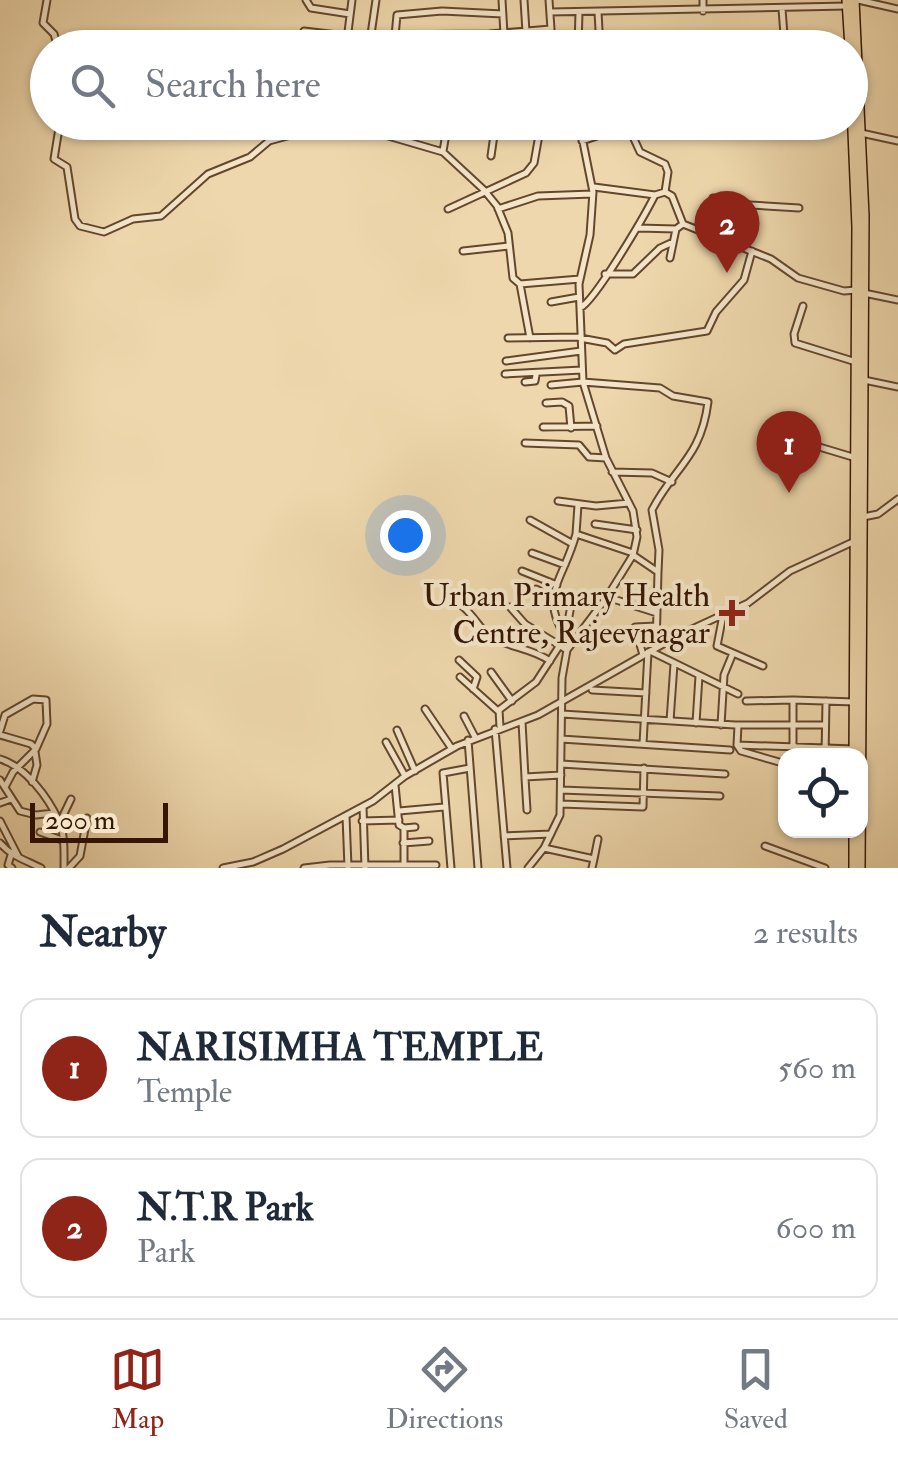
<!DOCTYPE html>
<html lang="en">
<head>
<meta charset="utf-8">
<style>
	body { margin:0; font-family:"IM FELL Double Pica",serif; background:#f6f6f7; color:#1f2937 }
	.controls { position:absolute; right:30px; bottom:30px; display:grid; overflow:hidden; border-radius:20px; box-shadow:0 2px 8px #0004 }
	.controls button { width:90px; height:90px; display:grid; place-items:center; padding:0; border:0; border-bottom:2px solid #e0e1e3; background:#fff; color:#1f2937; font:50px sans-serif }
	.scale { position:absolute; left:30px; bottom:25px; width:138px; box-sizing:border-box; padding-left:10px; border:5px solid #361603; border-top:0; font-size:28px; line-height:35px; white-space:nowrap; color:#361603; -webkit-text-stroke:8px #f4e5c9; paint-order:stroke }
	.you { position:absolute; left:405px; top:535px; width:35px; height:35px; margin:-25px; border:8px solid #fff; border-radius:50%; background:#1a73e8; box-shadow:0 0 0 15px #1a73e833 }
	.badge { display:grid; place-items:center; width:65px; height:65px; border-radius:50%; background:#8f2418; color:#fff; font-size:32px; font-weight:700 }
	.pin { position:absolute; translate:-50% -82px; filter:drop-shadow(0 2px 5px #0008) }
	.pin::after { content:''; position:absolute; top:52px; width:35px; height:30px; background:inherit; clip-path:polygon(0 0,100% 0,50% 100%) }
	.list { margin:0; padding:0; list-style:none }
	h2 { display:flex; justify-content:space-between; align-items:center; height:130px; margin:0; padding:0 40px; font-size:42px }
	h2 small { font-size:32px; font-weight:400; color:#747a83 }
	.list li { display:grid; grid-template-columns:65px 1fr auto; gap:30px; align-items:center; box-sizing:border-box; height:140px; margin:0 20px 20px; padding:0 20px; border:2px solid #e0e1e3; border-radius:20px }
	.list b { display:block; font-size:38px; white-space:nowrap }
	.list p { margin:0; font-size:32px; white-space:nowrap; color:#747a83 }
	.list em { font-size:32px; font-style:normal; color:#747a83 }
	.icon { flex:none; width:55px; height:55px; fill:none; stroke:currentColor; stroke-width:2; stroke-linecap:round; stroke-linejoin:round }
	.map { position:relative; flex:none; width:898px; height:868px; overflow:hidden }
	.search { position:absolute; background:#fff; box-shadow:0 2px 8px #0004; left:30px; right:30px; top:30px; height:110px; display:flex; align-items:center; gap:25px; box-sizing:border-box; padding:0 35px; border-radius:55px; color:#747a83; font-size:38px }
	.sheet { height:450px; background:#fff }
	nav { display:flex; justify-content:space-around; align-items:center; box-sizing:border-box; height:140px; border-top:2px solid #e0e1e3; background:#fff; font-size:28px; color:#747a83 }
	nav a { display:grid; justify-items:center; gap:5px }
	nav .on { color:#8f2418 }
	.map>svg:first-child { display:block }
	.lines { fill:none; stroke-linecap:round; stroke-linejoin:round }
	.minor-casing { stroke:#64462d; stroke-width:9 }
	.highway-casing { stroke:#361603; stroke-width:12 }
	.minor { stroke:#f4e5c9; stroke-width:5 }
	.highway { stroke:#eed7ac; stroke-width:9 }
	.poi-dot { fill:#8f2418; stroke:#f4e5c9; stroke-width:4 }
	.labels { text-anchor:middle; stroke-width:8; stroke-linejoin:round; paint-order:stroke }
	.poi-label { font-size:32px; fill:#361603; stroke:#f4e5c9; text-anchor:end }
</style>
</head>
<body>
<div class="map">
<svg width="898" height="868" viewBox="0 0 898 868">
	<rect width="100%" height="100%" fill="#eed7ac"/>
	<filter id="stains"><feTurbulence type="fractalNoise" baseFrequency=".002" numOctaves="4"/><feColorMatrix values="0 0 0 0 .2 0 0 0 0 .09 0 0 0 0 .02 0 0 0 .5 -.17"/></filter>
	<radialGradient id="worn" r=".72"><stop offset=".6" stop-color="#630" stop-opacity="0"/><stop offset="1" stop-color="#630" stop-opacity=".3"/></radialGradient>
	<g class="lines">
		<defs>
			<path id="minor" d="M47 0 43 23 54 34 58 48
				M306 0 311 8 350 14
				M502 0 504 34
				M524 0 526 32
				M703 0V11
				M858 0 898 9
				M782 9 785 48
				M550 12 847 6
				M598 12 600 48
				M304 31 346 36
				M551 31 553 48
				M348 35 370 38
				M372 35 489 34 551 29 549 0
				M395 36 397 15 442 11 503 14
				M346 48 352 0
				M369 48 376 0
				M578 48 579 12
				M60 122 54 159 67 167 75 219 80 226 104 232 133 219 161 216 208 174 250 157 269 141 339 122
				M427 122 429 132 446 134 447 122
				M378 123V133L443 152 484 190 497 206 508 233 513 278 520 284
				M602 126 634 128 643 122
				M629 128 640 152 665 164 668 172 665 192
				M504 132V122
				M861 133 898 141
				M394 135 396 122
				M582 141 597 136 602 122
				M443 151 446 134 494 135 498 132 525 135 527 122
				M491 156 494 135
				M594 187 655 195 665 192
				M665 192 672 196 683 224
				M713 198 716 236
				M448 209 526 173 534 163 539 135 547 132 550 122
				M498 209 538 196 592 194
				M683 224 771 259 798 278 844 291 856 290
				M638 228 676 229
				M736 244 750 205 799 208
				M463 251 509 246
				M670 258 676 229 683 224
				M605 274H633L660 248 673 242
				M864 293 898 300
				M551 302 579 297
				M803 306 794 334 795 343 856 362
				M580 308C595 301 645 215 655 195
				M508 338 580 337
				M530 338 520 284 580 279
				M580 338 607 343 615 350 624 344 707 331 716 312 744 280 752 251
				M506 361 581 351
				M505 374 582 370
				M864 380 898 387
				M525 382 535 381 536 375
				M551 385 583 382 660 388 673 396 708 402C701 458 674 467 652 510L659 550 658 572
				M546 403 562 402 569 406 571 428
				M543 427 597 426
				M525 443 579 445 589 457 606 458
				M816 446 856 458
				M612 472 652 473 672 482
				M558 501 596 506 629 503
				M578 505 576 534 633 553
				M863 517 878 514 898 499
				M530 520 573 544
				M595 524 637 530
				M532 553 565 565
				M633 555 658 572 656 648
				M522 571 557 585
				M536 589 552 597
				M607 597 657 613
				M462 606C474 615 481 631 490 636 509 648 532 648 550 661
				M510 607 525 624 567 650
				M723 615 717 646 763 666
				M580 632 594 636 607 632
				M565 638 572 600
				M570 644C536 595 563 583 576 534
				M650 651 738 694
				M643 655 635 627 656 626
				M459 660 477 677 473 689
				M491 672 512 701
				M460 677 498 711
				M592 690 646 693
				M746 701 793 700
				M425 709 452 749
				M562 714 735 725H825
				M464 716 475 737
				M670 721 674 664
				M522 722 525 777 561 775
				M696 723 699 676
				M721 725 724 675 733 653
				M500 727 499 710 536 682 560 645
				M495 729 507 868
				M397 730 415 771
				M0 731 5 715 33 699 46 700 47 724 36 749
				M0 735 31 744 36 749 13 772 5 787
				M561 739 730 750
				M468 740 478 868
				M386 742 405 776
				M643 744 648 652
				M737 745 854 749
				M737 745 741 751 786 764
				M737 745 738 725
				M793 746V700L855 702
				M825 756 826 701
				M0 759C25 766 48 797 59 821 65 834 64 854 64 868
				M561 764 725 774
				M525 778 527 810
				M0 780 20 811 36 815 54 813
				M32 782 37 765 35 752
				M395 785 399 825 404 828V863
				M561 790 720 796
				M0 803 11 799
				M561 804 643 807 644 768
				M363 807 365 868
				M399 811 444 807
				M346 816 348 867
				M0 821 18 856
				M362 821 399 820
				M60 822 71 799
				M404 828 415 827
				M40 832 62 840
				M504 836 551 834
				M0 843C11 856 25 860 41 868
				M403 843 429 841
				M765 846 825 868
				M544 848 594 859 592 868
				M11 855 8 865 12 868
				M594 859 598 839
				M69 868 80 856 87 818
				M223 868 253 862 283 849 373 801 405 776 457 746 538 715 679 635 748 603 790 571 855 541
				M304 868 330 865H436
				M451 868 443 773 470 768
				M528 868 544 848 560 815 562 678 567 650 607 597 633 555 637 537 633 511 606 458 583 382 579 284 590 235 593 192 579 122"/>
			<path id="highway" d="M847 0 850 48
				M854 0 864 216 860 868
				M850 60 857 227 854 756
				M854 868V831"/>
		</defs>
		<use href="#minor" class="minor-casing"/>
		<use href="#highway" class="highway-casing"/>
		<use href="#minor" class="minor"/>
		<use href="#highway" class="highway"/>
	</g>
	<path class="poi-dot" d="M727 598h10v10h10v10h-10v10h-10v-10h-10v-10h10z"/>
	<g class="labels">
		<g class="poi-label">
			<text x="710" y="606">Urban Primary Health<tspan x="710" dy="37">Centre, Rajeevnagar</tspan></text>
		</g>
	</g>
	<rect width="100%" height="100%" filter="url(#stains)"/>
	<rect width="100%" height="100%" fill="url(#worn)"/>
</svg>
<div class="controls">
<button><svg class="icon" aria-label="locate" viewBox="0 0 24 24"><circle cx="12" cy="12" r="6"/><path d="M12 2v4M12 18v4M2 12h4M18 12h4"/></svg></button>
</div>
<div class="scale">200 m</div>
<div class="you"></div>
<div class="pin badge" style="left:789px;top:493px">1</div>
<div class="pin badge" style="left:727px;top:273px">2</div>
<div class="search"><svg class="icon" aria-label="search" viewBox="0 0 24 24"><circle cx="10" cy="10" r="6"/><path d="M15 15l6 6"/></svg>Search here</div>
</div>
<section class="sheet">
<h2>Nearby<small>2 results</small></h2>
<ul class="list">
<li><span class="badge">1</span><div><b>NARISIMHA TEMPLE</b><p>Temple</p></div><em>560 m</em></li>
<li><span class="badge">2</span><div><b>N.T.R Park</b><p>Park</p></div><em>600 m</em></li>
</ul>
</section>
<nav>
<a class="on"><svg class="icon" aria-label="map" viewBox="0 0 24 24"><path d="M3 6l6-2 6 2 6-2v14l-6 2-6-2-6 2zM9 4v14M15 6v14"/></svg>Map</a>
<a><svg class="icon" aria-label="directions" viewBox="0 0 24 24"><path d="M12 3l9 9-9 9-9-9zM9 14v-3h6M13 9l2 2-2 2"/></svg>Directions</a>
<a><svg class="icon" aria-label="saved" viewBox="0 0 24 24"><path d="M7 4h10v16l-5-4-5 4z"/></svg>Saved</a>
</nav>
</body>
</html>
